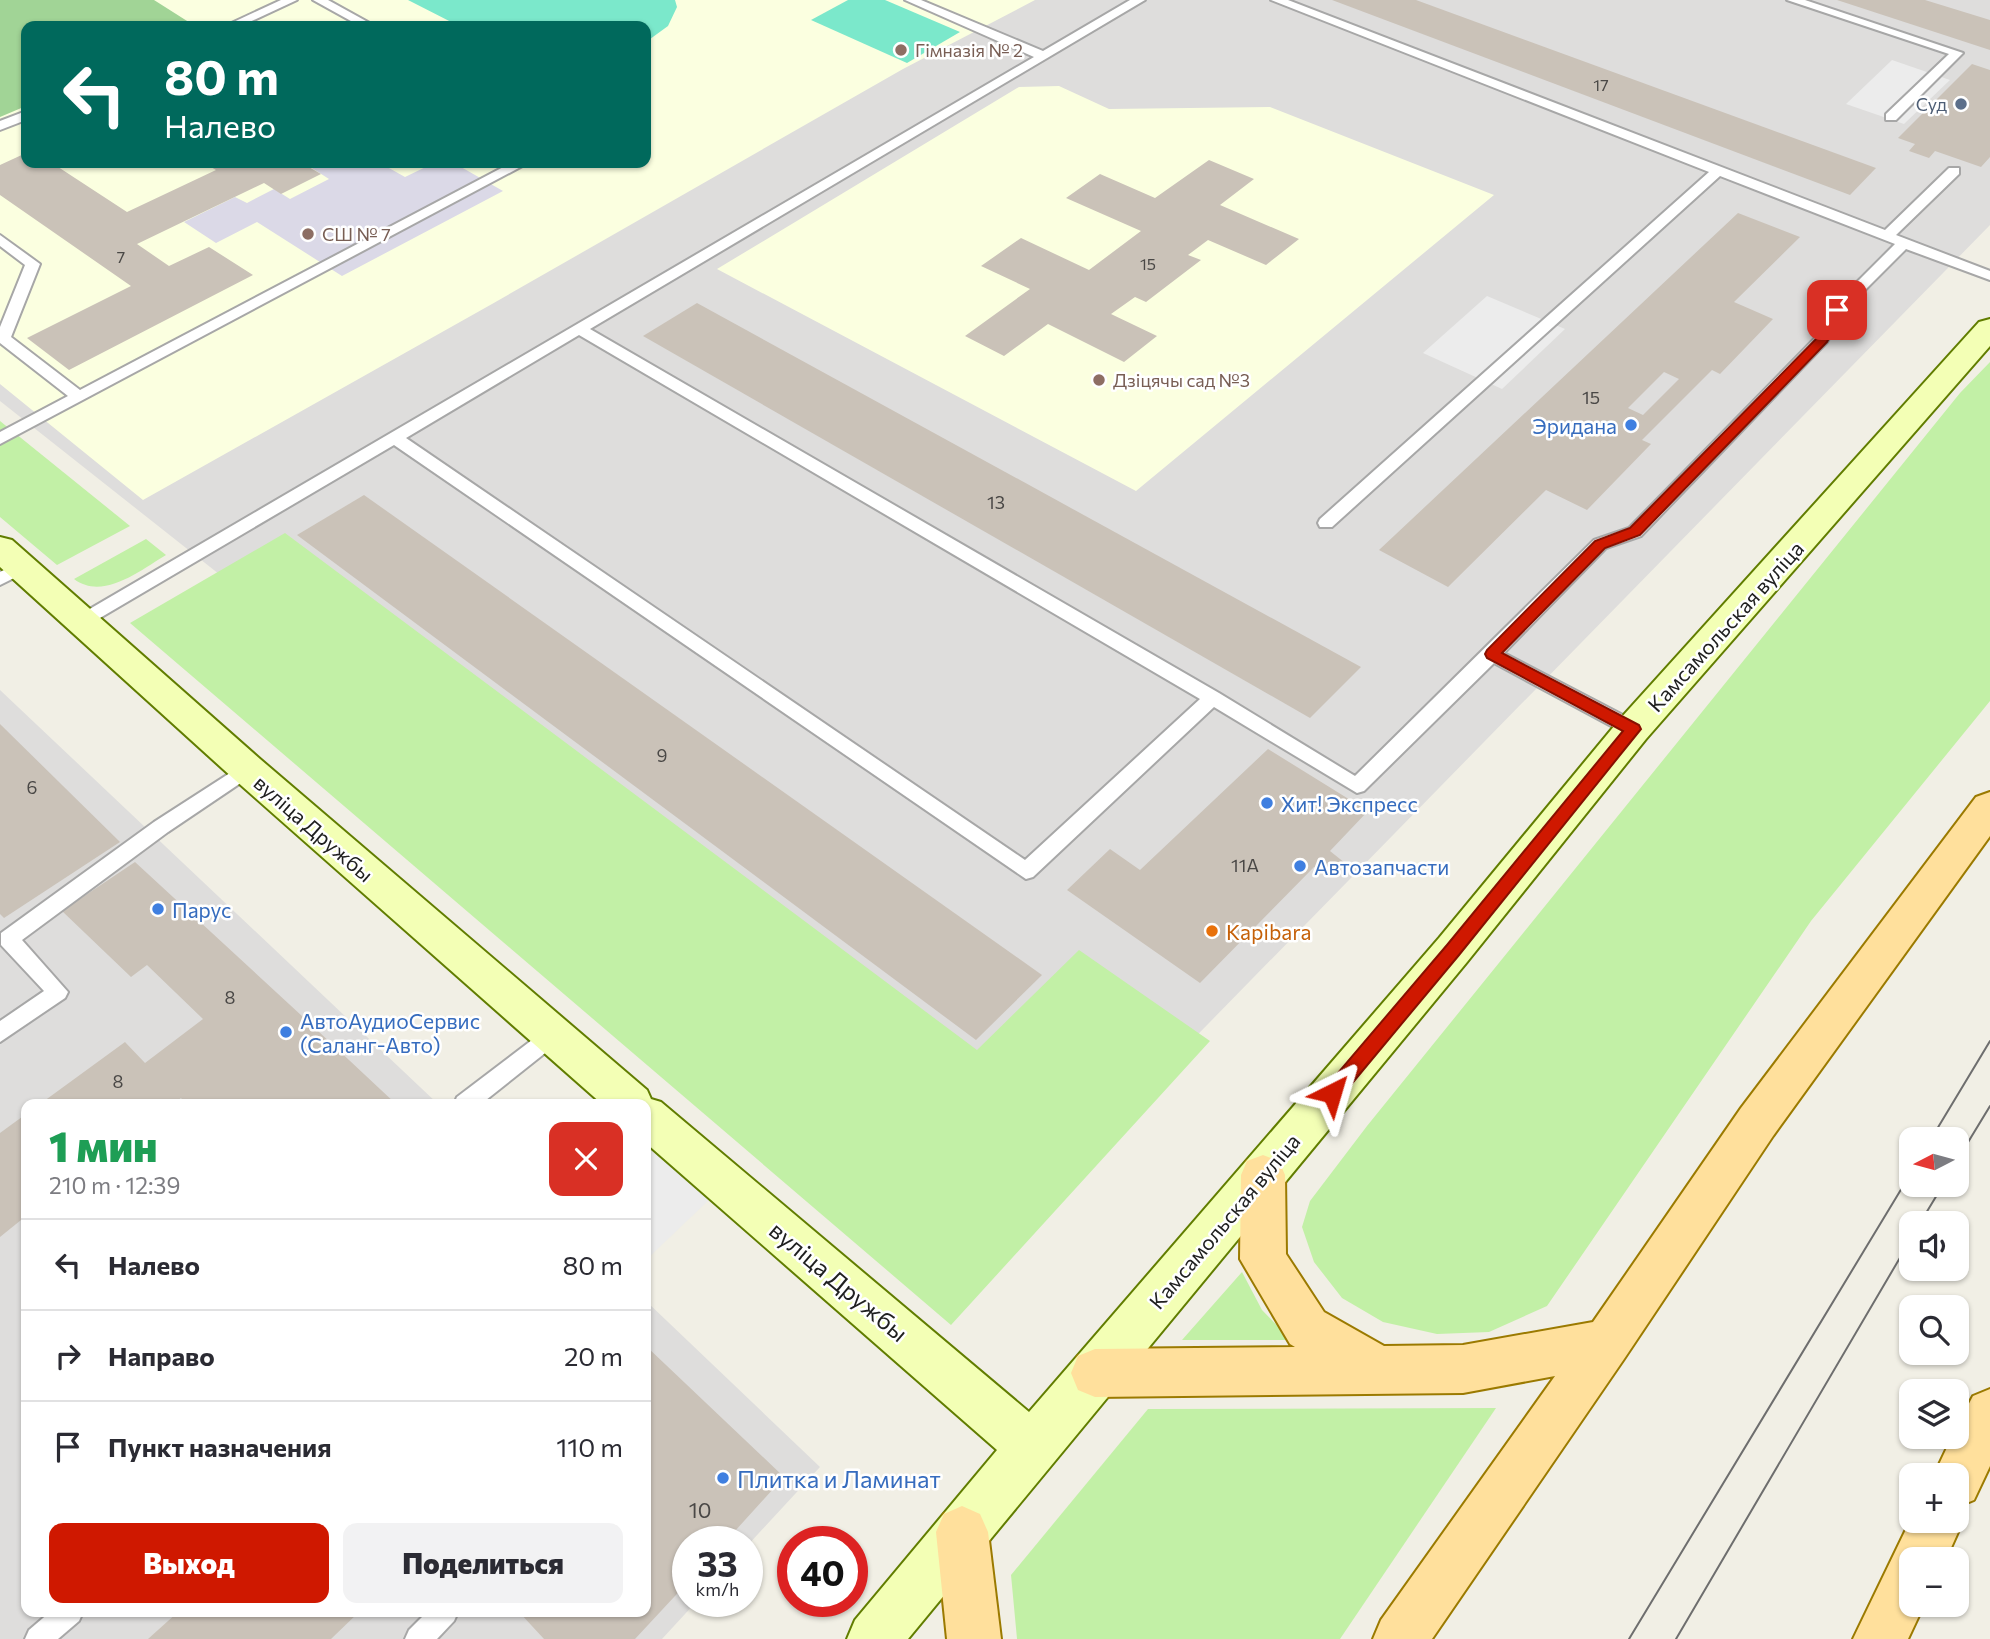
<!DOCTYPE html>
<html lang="ru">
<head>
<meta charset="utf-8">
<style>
	body { margin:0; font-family:Commissioner,sans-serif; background:#f2f2f3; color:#2b2b33; height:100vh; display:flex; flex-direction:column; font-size:26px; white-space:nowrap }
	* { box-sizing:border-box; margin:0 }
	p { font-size:23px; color:#7c7c81 }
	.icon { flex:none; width:38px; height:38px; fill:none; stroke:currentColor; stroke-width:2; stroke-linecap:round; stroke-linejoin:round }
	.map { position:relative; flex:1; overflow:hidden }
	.sheet { position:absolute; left:21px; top:1099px; width:630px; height:518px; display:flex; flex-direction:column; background:#fff; border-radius:14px; box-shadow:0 2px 5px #0004 }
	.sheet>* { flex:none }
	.banner { position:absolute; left:21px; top:21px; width:630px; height:147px; border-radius:14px; box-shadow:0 2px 5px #0004; background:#00695c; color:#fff; overflow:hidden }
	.needle { width:46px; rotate:264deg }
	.tools { position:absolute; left:1899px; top:1127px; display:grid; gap:14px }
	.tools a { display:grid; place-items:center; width:70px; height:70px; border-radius:14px; background:#fff; box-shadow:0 2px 5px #0004; font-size:35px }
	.speed { position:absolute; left:672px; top:1526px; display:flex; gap:14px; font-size:35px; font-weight:700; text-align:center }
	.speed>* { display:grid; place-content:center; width:91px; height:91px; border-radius:50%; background:#fff; box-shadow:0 2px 5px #0004; line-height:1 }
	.speed small { font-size:18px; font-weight:400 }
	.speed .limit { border:10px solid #d22; background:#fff; color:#111 }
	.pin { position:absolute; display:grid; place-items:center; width:60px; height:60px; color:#fff; margin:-30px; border-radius:14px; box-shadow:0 4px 10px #0006 }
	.me { position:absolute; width:77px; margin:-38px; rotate:40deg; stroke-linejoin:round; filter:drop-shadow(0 0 5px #0008) }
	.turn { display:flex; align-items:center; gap:24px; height:147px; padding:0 28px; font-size:32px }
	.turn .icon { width:91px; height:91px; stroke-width:2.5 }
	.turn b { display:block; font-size:49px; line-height:60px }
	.round { display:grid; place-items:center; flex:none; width:74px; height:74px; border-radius:14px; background:#f2f2f3 }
	.headline { display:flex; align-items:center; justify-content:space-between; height:119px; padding:0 28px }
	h1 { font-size:42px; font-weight:800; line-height:52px; color:#1e9e55 }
	.action { display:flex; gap:14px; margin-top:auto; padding:14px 28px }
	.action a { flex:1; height:80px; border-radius:14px; background:#cf1800; color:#fff; font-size:28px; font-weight:800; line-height:80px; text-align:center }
	.action a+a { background:#f2f2f3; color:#2b2b33 }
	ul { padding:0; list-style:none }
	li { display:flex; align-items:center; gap:21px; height:91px; padding:0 28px; border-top:2px solid #e1e1e2 }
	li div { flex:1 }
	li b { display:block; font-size:26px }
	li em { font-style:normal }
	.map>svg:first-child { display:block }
</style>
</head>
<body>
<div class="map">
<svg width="1990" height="1639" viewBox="0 0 1990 1639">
	<rect width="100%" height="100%" fill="#f1efe5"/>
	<!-- residential -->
	<g fill="#dedddc" fill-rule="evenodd">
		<path d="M0,0H1990V225L1025,1211L0,401ZM26,26H646V163H26Z"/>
		<path d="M0,690L438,1104H26V1612H646V1301L820,1467L747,1546V1542H688V1601H697L662,1639H0Z"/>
	</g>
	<!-- education -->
	<g fill="#fbffe0">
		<path d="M105,0H1035L903,69L492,304L143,500L0,384V42L26,31V163H646V26H39Z"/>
		<path d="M1059,86L1109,109L1270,107L1494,195L1136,491L717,269L1019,87Z"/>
	</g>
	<!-- grass -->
	<g fill="#c2f0a6">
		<path d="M1990,362V701L1811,921L1547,1306L1489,1332L1437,1334L1383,1322L1342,1298L1314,1262L1302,1227L1310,1201L1367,1126L1960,393Z"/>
		<path d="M0,421L130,526L57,565L0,517Z"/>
		<path d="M285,533L977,1050L1079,950L1210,1041L951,1325L130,623Z"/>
		<path d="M146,539L166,555C141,570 103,601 74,579Z"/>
		<path d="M1242,1272L1262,1310L1291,1340H1182Z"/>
		<path d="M1496,1408L1340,1639H1017L1011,1575L1148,1409Z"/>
	</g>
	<!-- forest -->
	<path fill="#a1d496" d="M0,0H154L195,26H26V106L0,117Z"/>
	<!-- pitch -->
	<g fill="#7be8cb">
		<path d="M408,0H675L677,7L668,26L646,42V26H459Z"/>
		<path d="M848,0H885L960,32L907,63L811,20Z"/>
	</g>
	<!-- parking -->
	<g fill="#ececec">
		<path d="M1892,60L1950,80L1904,124L1846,104Z"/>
		<path d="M1487,296L1565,329L1502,389L1423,353Z"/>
		<path d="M646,1140L712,1197L646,1260Z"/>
	</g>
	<!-- plaza -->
	<path fill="#dbd9e7" d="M304,163H380L405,177L434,163H454L503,191L342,276L257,222L216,243L184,222L235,197L247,203L274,189L290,199L329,179Z"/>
	<!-- building -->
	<g fill="#cac2b8" fill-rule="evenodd">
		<path d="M1332,0H1416L1876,168L1850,195Z"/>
		<path d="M1837,0H1925L1990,20V50Z"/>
		<path d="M1972,64L1990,70V157L1981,167L1935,151L1929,158L1909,151L1915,144L1898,138Z"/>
		<path d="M26,153V163H52L127,212L216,170L204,163H302L321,174L281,194L264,183L137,244L169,266L209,247L253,275L69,370L27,338L131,286L0,195V165Z"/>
		<path d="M1209,160L1254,179L1220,205L1299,239L1266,265L1208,240L1188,255L1201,260L1146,302L1135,297L1111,314L1157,336L1124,362L1048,324L1004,356L965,336L1030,289L981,266L1021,238L1089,270L1141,231L1066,198L1100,174L1155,198Z"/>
		<path d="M1738,213L1800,237L1734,302L1773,319L1720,374L1712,370L1642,440L1651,444L1587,510L1546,490L1448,587L1379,550ZM1664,372L1679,379L1643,415L1628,408Z"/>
		<path d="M697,303L1361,667L1310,718L643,336Z"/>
		<path d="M364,495L1042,975L976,1040L297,535Z"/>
		<path d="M0,724L120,842L4,918L0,914Z"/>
		<path d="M1268,749L1368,811L1330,851L1345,863V870L1340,875L1332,876L1314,867L1200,983L1067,890L1110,849L1140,870Z"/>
		<path d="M135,862L302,1016L396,1104H186L181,1098L173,1104H40L125,1042L145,1063L203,1019L147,965L131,977L62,911Z"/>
		<path d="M26,1114V1216L0,1237V1133Z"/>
		<path d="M646,1346L784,1477L725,1542H688V1582L635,1639H544L519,1612H646Z"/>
		<path d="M178,1612H359L331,1639H148Z"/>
	</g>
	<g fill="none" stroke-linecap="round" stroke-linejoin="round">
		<defs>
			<g id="lane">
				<path d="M281,0H297L241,26H225Z"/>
				<path d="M313,0H328L375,26H360Z"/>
				<path d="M905,0H921L1043,51L1130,0H1145L590,329L1219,693L1355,776L1594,540L1629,528L1816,337L1832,307L1895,244L1720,176L1332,527H1320L1318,523L1320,519L1709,172L1271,0H1288L1885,230L1949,168H1959V174L1896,235L1990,271V280L1906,249L1843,312L1827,342L1641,536L1606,548L1504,653L1640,724L1642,729L1640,734H1626L1494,663L1364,791L1357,793L1214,707L1033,877L1026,879L394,445L88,625H76L73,621L76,617L1034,57ZM579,335L1200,699L1025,860L406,438Z"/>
				<path d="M1787,0H1805L1963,53L1896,120H1886V114L1949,54Z"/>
				<path d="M26,111V120L0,130V121Z"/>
				<path d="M511,163H528L0,444V432L68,396L0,343V327L25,265L0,246V235L40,264L11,337L80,390Z"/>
				<path d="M22,561L30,567L28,571L0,585V572Z"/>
				<path d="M247,762L254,764L256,769L254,774L168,832L22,940L68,992L65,998L0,1042V1021L44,991L1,945V933L154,822Z"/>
				<path d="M552,1027L559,1030L563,1036L559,1042L481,1104H454L457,1097L545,1030Z"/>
				<path d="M50,1612H83L79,1621L58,1639H25L29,1630Z"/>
				<path d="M427,1612H458L454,1621L437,1639H405L409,1630Z"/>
			</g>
			<path id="secondary" d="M1990,319V346L1646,739L1467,962L908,1639H847L855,1620L997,1450L646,1143V1104H602L234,779L0,567V537L12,540L260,759L647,1090L651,1099L661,1102L1029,1412L1439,938L1620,719L1979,322Z"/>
			<g id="primary">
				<path d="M1990,792V836L1773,1136L1624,1359L1432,1639H1373L1381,1620L1555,1376L1463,1393L1095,1397L1078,1390L1071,1373L1078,1356L1095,1349L1295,1347L1290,1344L1240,1259L1241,1175L1247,1161L1263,1155L1279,1161L1285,1175L1286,1254L1324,1312L1384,1346L1463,1345L1593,1322L1741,1108L1976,797Z"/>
				<path d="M1990,1389V1466L1974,1500L1957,1507L1963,1521L1946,1559H1911V1605H1924L1908,1639H1853L1911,1519L1956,1521V1475H1934L1952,1437H1956V1428L1973,1396Z"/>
				<path d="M962,1506L980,1514L988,1532L1001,1639H947L936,1532L944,1514Z"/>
			</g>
		</defs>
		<!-- lane casing -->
		<use href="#lane" stroke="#a7a7a7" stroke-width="4"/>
		<!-- secondary casing -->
		<use href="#secondary" stroke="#617d00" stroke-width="4"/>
		<!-- primary casing -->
		<use href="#primary" stroke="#9b7a00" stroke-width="4"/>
		<!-- lane -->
		<use href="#lane" fill="#fff" fill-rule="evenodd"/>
		<!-- secondary -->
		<use href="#secondary" fill="#f3ffb5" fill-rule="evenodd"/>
		<!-- primary -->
		<use href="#primary" fill="#ffe09c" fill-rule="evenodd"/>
		<!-- tram -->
		<g stroke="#6e6e6e" stroke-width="2">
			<path d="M1931,1139L1990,1041"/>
			<path d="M1956,1162L1990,1106"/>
			<path d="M1920,1223L1943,1185"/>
			<path d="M1629,1639L1911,1173"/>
			<path d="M1676,1639L1911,1239"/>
		</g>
	</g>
	<!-- route -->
	<path fill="#cf1800" stroke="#871000" stroke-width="2" d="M1837,307L1843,310L1827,342L1640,535L1605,548L1502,653L1639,725L1641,729L1459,955L1339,1099L1332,1101L1326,1099L1323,1093L1326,1087L1447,945L1623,731L1487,658L1485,654L1487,650L1595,541L1630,528L1817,338L1831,310Z"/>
	<!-- markers -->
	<g fill="#8d6e63" stroke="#fff" stroke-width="2.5">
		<circle cx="901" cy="50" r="7"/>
		<circle cx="308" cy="234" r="7"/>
		<circle cx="1099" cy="380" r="7"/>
	</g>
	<circle fill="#5c6f8a" stroke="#fff" stroke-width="2.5" cx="1961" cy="104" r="7"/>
	<g fill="#3f7fe0" stroke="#fff" stroke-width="2.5">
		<circle cx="1631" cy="425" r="7"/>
		<circle cx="1267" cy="803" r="7"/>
		<circle cx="1300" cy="866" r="7"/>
		<circle cx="158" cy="909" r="7"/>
		<circle cx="286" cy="1032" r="7"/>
		<circle cx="723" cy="1478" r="7"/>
	</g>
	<circle fill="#e8710a" stroke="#fff" stroke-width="2.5" cx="1212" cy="931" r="7"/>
	<g text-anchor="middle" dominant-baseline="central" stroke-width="5" stroke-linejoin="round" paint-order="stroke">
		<!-- far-number labels -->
		<g font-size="16" fill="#4a4846">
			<text x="1601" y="84">17</text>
			<text x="121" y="256">7</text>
			<text x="1148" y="263">15</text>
		</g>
		<!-- far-education labels -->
		<g font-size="18" fill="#785e54" stroke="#fff" text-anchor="start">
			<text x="915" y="50">Гімназія № 2</text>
			<text x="322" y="234">СШ № 7</text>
			<text x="1113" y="380">Дзіцячы сад №3</text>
		</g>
		<!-- far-service labels -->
		<g font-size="18" fill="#4e5e75" stroke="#fff" text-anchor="end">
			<text x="1947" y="104">Суд</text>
		</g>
		<!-- number labels -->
		<g font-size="18" fill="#4a4846">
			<text x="1591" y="397">15</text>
			<text x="996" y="502">13</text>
			<text x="662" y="755">9</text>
			<text x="32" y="787">6</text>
			<text x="1245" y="865">11А</text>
			<text x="230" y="997">8</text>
			<text x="118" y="1081">8</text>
		</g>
		<!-- shop labels -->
		<g font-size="21" fill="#366cbe" stroke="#fff" text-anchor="start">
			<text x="1617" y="425" text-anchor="end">Эридана</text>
			<text x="1281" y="803">Хит! Экспресс</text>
			<text x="1314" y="866">Автозапчасти</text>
			<text x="172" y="909">Парус</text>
			<text x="300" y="1020">АвтоАудиоСервис<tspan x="300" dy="24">(Саланг-Авто)</tspan></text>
		</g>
		<!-- street labels -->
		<g font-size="21" fill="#202020" stroke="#fff">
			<text transform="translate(1725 626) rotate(-48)">Камсамольская вуліца</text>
			<text transform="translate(314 828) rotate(41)">вуліца Дружбы</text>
			<text transform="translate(1224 1221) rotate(-50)">Камсамольская вуліца</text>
		</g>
		<!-- food labels -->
		<g font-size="21" fill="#c56008" stroke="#fff" text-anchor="start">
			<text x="1226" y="931">Kapibara</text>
		</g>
		<!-- near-number labels -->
		<g font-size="21" fill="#4a4846">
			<text x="700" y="1509">10</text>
		</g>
		<!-- near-street labels -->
		<g font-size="24" fill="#202020" stroke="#fff">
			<text transform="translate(839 1281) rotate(40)">вуліца Дружбы</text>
		</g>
		<!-- near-shop labels -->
		<g font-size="24" fill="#366cbe" stroke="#fff" text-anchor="start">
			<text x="737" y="1478">Плитка и Ламинат</text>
		</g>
	</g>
</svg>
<div class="tools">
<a><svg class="needle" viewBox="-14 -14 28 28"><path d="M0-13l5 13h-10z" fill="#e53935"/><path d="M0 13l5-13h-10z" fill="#7c7c81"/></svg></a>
<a><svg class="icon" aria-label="sound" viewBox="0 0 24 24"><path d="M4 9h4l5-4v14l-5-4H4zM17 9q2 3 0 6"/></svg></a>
<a><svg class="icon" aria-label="search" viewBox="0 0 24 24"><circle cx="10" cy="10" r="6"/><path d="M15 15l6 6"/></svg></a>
<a><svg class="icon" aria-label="layers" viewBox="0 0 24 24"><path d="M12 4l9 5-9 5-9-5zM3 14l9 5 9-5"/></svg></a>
<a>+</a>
<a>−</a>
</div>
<div class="speed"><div>33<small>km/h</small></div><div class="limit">40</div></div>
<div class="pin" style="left:1837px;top:310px;background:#d93025"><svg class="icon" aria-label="arrive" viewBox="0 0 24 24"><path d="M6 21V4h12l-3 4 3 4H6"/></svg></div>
<svg class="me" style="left:1332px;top:1093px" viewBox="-20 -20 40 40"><path d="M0-17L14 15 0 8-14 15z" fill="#cf1800" stroke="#fff" stroke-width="4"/></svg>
<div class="banner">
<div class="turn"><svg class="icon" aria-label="left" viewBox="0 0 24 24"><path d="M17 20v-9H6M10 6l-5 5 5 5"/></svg><div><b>80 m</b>Налево</div></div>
</div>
<section class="sheet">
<div class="headline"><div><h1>1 мин</h1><p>210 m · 12:39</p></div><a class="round" style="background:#d93025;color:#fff"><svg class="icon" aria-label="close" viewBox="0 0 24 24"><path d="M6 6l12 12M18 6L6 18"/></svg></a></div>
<ul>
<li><svg class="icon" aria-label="left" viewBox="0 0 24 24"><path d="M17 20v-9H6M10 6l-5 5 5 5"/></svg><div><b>Налево</b></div><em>80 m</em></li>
<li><svg class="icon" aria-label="right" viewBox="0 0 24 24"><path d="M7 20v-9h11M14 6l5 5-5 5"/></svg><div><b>Направо</b></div><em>20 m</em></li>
<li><svg class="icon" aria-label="arrive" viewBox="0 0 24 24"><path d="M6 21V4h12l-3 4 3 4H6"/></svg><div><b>Пункт назначения</b></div><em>110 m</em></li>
</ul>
<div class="action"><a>Выход</a><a>Поделиться</a></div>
</section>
</div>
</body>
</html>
